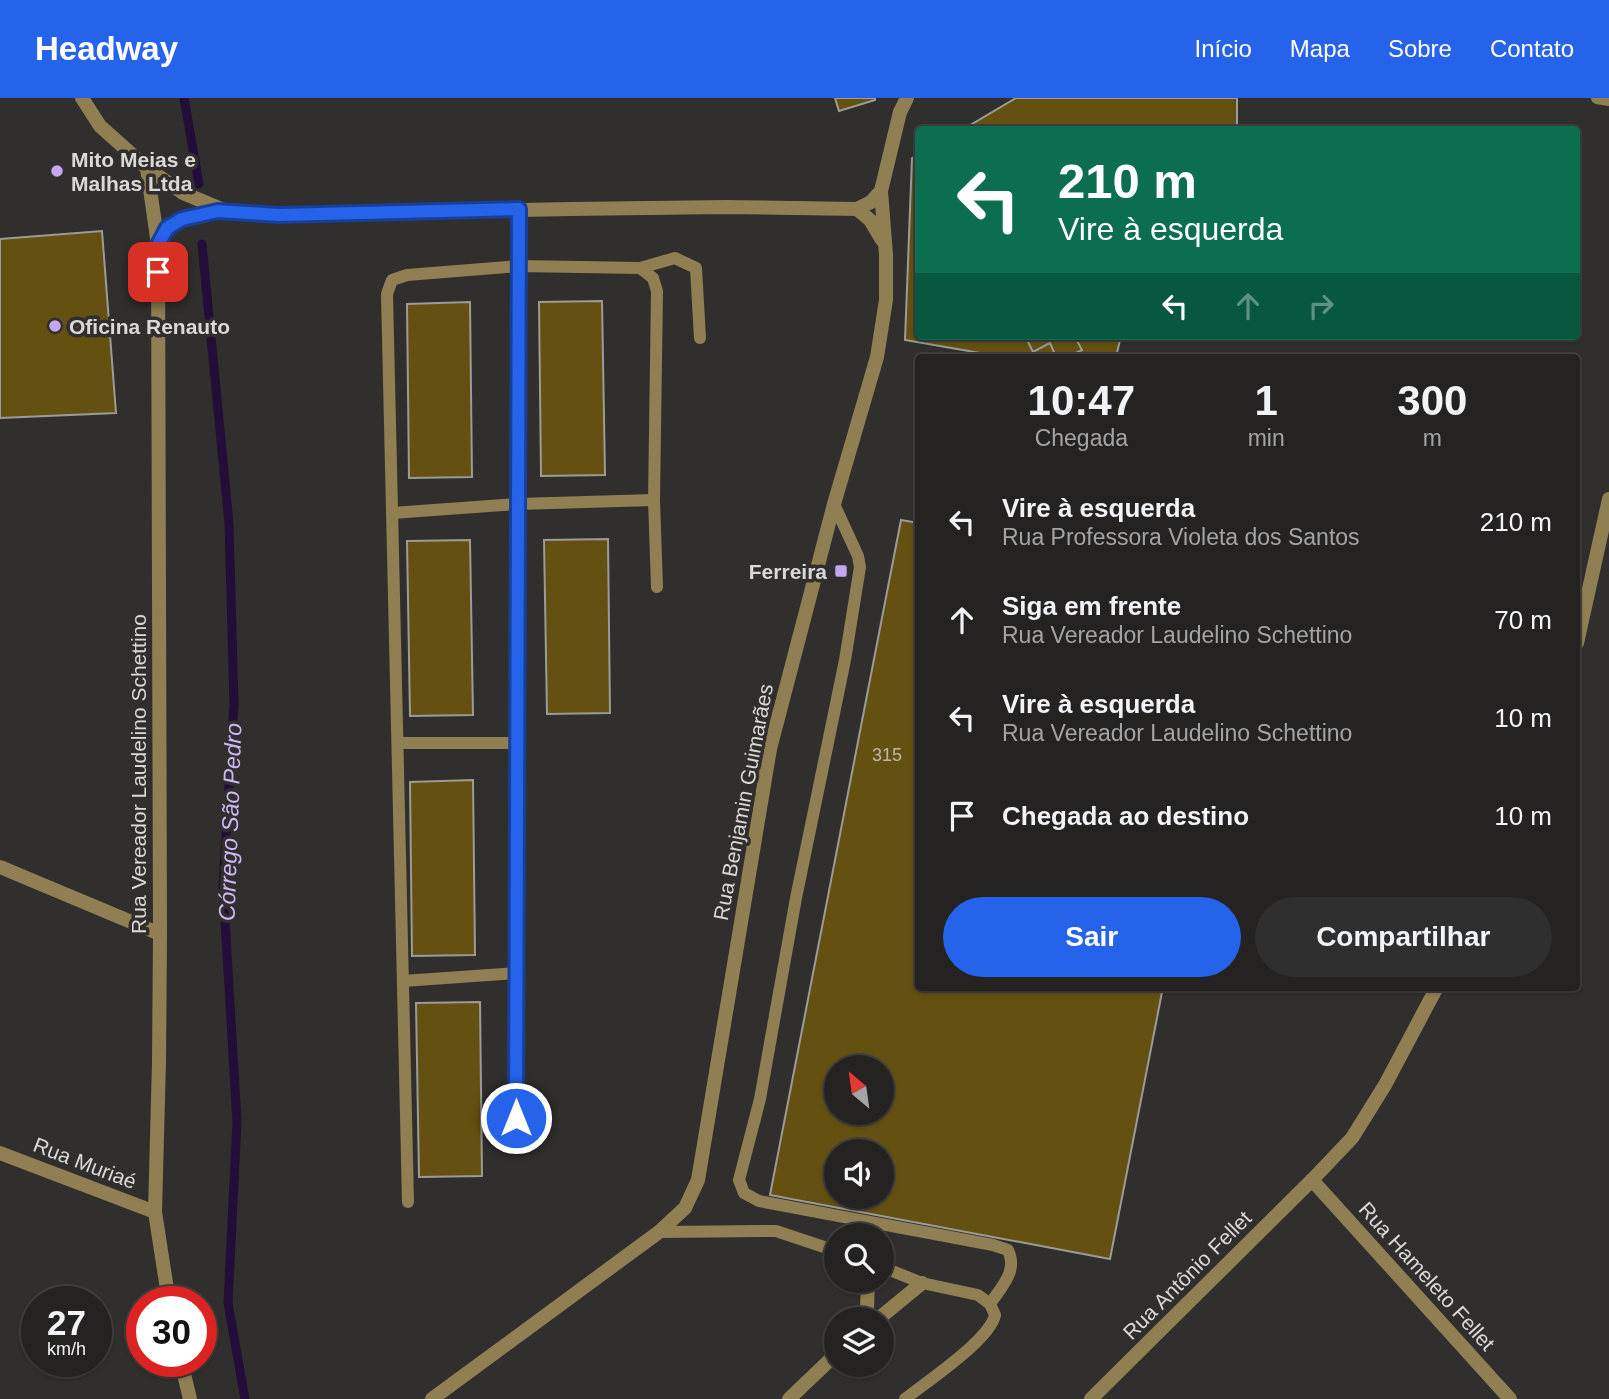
<!DOCTYPE html>
<html lang="pt">
<head>
<meta charset="utf-8">
<style>
	body { margin:0; font-family:Arial,sans-serif; background:#302f2f; color:#f1f3f6; height:100vh; display:flex; flex-direction:column; font-size:26px; white-space:nowrap }
	* { box-sizing:border-box; margin:0 }
	p { font-size:23px; color:#a3a4a5 }
	.icon { flex:none; width:38px; height:38px; fill:none; stroke:currentColor; stroke-width:2; stroke-linecap:round; stroke-linejoin:round }
	.map { position:relative; flex:1; overflow:hidden }
	.side { position:absolute; left:915px; top:256px; width:665px; height:637px; display:flex; flex-direction:column; background:#242322; border-radius:7px; box-shadow:0 2px 5px #0004,0 0 0 2px #414040 }
	.side>* { flex:none }
	.top-card { position:absolute; left:915px; top:28px; width:665px; height:214px; border-radius:7px; box-shadow:0 2px 5px #0004,0 0 0 2px #414040; background:#0b6e4f; color:#fff; overflow:hidden }
	.needle { width:46px; rotate:331deg }
	.tools { position:absolute; left:824px; top:957px; display:grid; gap:14px }
	.tools a { display:grid; place-items:center; width:70px; height:70px; border-radius:50%; background:#242322; box-shadow:0 2px 5px #0004,0 0 0 2px #414040; font-size:35px }
	.speed { position:absolute; left:21px; top:1188px; display:flex; gap:14px; font-size:35px; font-weight:700; text-align:center }
	.speed>* { display:grid; place-content:center; width:91px; height:91px; border-radius:50%; background:#242322; box-shadow:0 2px 5px #0004,0 0 0 2px #414040; line-height:1 }
	.speed small { font-size:18px; font-weight:400 }
	.speed .limit { border:10px solid #d22; background:#fff; color:#111 }
	.pin { position:absolute; display:grid; place-items:center; width:60px; height:60px; color:#fff; margin:-30px; border-radius:14px; box-shadow:0 4px 10px #0006 }
	.me { position:absolute; width:77px; margin:-38px; rotate:0deg; stroke-linejoin:round; filter:drop-shadow(0 0 5px #0008) }
	.turn { display:flex; align-items:center; gap:24px; height:147px; padding:0 28px; font-size:32px }
	.turn .icon { width:91px; height:91px; stroke-width:2.5 }
	.turn b { display:block; font-size:49px; line-height:60px }
	.lanes { display:flex; align-items:center; height:66px; padding:0 28px; background:#0003; justify-content:center; gap:35px; direction:ltr }
	.lanes .off { opacity:.35 }
	.eta { display:flex; justify-content:space-evenly; align-items:center; height:119px; text-align:center }
	.eta b { font-size:42px; font-weight:800; line-height:49px }
	.action { display:flex; gap:14px; margin-top:auto; padding:14px 28px }
	.action a { flex:1; height:80px; border-radius:42px; background:#2563eb; color:#fff; font-size:28px; font-weight:800; line-height:80px; text-align:center }
	.action a+a { background:#302f2f; color:#f1f3f6 }
	ul { padding:0; list-style:none }
	li { display:flex; align-items:center; gap:21px; height:98px; padding:0 28px }
	li div { flex:1 }
	li b { display:block; font-size:26px }
	li em { font-style:normal }
	header { display:flex; align-items:center; gap:42px; box-sizing:border-box; height:98px; padding:0 35px; background:#2563eb; color:#fff }
	header strong { font-size:33px }
	nav { display:flex; gap:38px; margin-inline-start:auto; font-size:24px }
	.map>svg:first-child { display:block }
</style>
</head>
<body>
<header>
<strong>Headway</strong>
<nav><a>Início</a><a>Mapa</a><a>Sobre</a><a>Contato</a></nav>
</header>
<div class="map">
<svg width="1609" height="1301" viewBox="0 0 1609 1301">
	<rect width="100%" height="100%" fill="#302f2d"/>
	<g fill="none" stroke-linecap="round" stroke-linejoin="round">
		<!-- stream -->
		<g stroke="#230d39" stroke-width="9">
			<path d="M184,0L199,86"/>
			<path d="M202,146L229,425L234,606L223,788L237,1024L228,1205L245,1301"/>
		</g>
	</g>
	<!-- building -->
	<g fill="#645011" stroke="#9c9b98" stroke-width="2" fill-rule="evenodd">
		<path d="M835,0H875V2L839,13Z"/>
		<path d="M1016,0H1237V32H962Z"/>
		<path d="M919,56V238H1121L1116,259H1003L905,242L912,60Z"/>
		<path d="M102,133L116,315L0,320V141Z"/>
		<path d="M602,203L605,377L541,378L539,204Z"/>
		<path d="M470,204L472,379L409,380L407,206Z"/>
		<path d="M1025,238H1077L1075,239L1082,252L1068,259H1056L1050,245L1033,254Z"/>
		<path d="M901,422L919,425V889H1163L1110,1161L770,1097ZM836,970H882V1015H836ZM836,1054H882V1099H836Z"/>
		<path d="M608,441L610,615L547,616L544,442Z"/>
		<path d="M470,442L473,617L410,618L407,443Z"/>
		<path d="M473,682L475,857L412,858L410,684Z"/>
		<path d="M480,904L482,1078L419,1079L416,905Z"/>
	</g>
	<g fill="none" stroke-linecap="round" stroke-linejoin="round">
		<!-- service -->
		<g stroke="#8f7f53" stroke-width="12">
			<path d="M1597,0L1609,2"/>
			<path d="M640,170L675,160L696,170L700,240"/>
			<path d="M834,406L858,458L860,469L845,562L796,800L760,1001L739,1082L744,1095L759,1103L993,1147L1008,1152C1018,1173 1002,1188 990,1206"/>
			<path d="M392,415L518,406L654,402"/>
			<path d="M398,645H517"/>
			<path d="M403,883L516,875"/>
			<path d="M408,1104L387,196L392,182L407,177L519,168L640,170L653,180L657,193L654,402L657,489"/>
			<path d="M659,1134L776,1133L836,1153"/>
			<path d="M882,1169L922,1185L978,1197L990,1206L995,1217C990,1242 926,1284 905,1301"/>
		</g>
		<!-- minor -->
		<g stroke="#8f7f53" stroke-width="14">
			<path d="M1577,545L1609,401"/>
			<path d="M0,769L160,836"/>
			<path d="M516,1020L519,111"/>
			<path d="M0,1055L155,1114"/>
			<path d="M1312,1082L1352,1040L1385,987L1437,889"/>
			<path d="M861,1222L867,1211L868,1183"/>
			<path d="M877,1222L922,1185"/>
			<path d="M789,1301L836,1256"/>
		</g>
		<!-- tertiary -->
		<g stroke="#8f7f53" stroke-width="14">
			<path d="M82,0L100,28L147,70L183,95L226,113L280,117L571,111L726,109L857,111L871,104L881,93"/>
			<path d="M147,70L158,147L160,836L159,964L155,1114L169,1204"/>
			<path d="M857,111L870,122L882,142"/>
			<path d="M158,147C174,117 187,120 218,113"/>
			<path d="M181,1264L190,1301"/>
			<path d="M432,1301L659,1134L685,1110L698,1082L770,651L834,406L877,259L886,202V157L881,93L900,14L907,0"/>
			<path d="M1091,1301L1312,1082L1510,1301"/>
		</g>
	</g>
	<g fill="none" stroke-linecap="round" stroke-linejoin="round">
		<defs>
			<path id="route" d="M158,174V147L167,130L182,121L218,113L279,117L519,111L516,1020"/>
		</defs>
		<!-- route casing -->
		<use href="#route" stroke="#184099" stroke-width="18"/>
		<!-- route -->
		<use href="#route" stroke="#2563eb" stroke-width="12"/>
	</g>
	<!-- markers -->
	<g fill="#c5a7f1" stroke="#302f2d" stroke-width="2.5">
		<circle cx="57" cy="73" r="7"/>
		<circle cx="55" cy="228" r="7"/>
		<rect x="834" y="466" width="14" height="14" rx="3.5"/>
	</g>
	<g text-anchor="middle" dominant-baseline="central" stroke-width="7" stroke-linejoin="round" paint-order="stroke">
		<!-- number labels -->
		<g font-size="18" fill="#bcb7a6">
			<text x="887" y="657">315</text>
		</g>
		<!-- poi labels -->
		<g font-size="21" font-weight="bold" fill="#dad9d8" stroke="#302f2d" text-anchor="start">
			<text x="71" y="61">Mito Meias e<tspan x="71" dy="24">Malhas Ltda</tspan></text>
			<text x="69" y="228">Oficina Renauto</text>
			<text x="827" y="473" text-anchor="end">Ferreira</text>
		</g>
		<!-- street labels -->
		<g font-size="21" fill="#dad9d8" stroke="#302f2d">
			<text transform="translate(138 676) rotate(-90)">Rua Vereador Laudelino Schettino</text>
			<text transform="translate(743 704) rotate(-79)">Rua Benjamin Guimarães</text>
			<text transform="translate(85 1065) rotate(21)">Rua Muriaé</text>
			<text transform="translate(1187 1177) rotate(-45)">Rua Antônio Fellet</text>
			<text transform="translate(1427 1178) rotate(48)">Rua Hameleto Fellet</text>
		</g>
		<!-- water labels -->
		<g font-size="23" font-style="italic" fill="#d0b7f6" stroke="#302f2d">
			<text transform="translate(230 724) rotate(-88)">Córrego São Pedro</text>
		</g>
	</g>
</svg>
<div class="tools">
<a><svg class="needle" viewBox="-14 -14 28 28"><path d="M0-13l5 13h-10z" fill="#e53935"/><path d="M0 13l5-13h-10z" fill="#a3a4a5"/></svg></a>
<a><svg class="icon" aria-label="sound" viewBox="0 0 24 24"><path d="M4 9h4l5-4v14l-5-4H4zM17 9q2 3 0 6"/></svg></a>
<a><svg class="icon" aria-label="search" viewBox="0 0 24 24"><circle cx="10" cy="10" r="6"/><path d="M15 15l6 6"/></svg></a>
<a><svg class="icon" aria-label="layers" viewBox="0 0 24 24"><path d="M12 4l9 5-9 5-9-5zM3 14l9 5 9-5"/></svg></a>
</div>
<div class="speed"><div>27<small>km/h</small></div><div class="limit">30</div></div>
<div class="pin" style="left:158px;top:174px;background:#d93025"><svg class="icon" aria-label="arrive" viewBox="0 0 24 24"><path d="M6 21V4h12l-3 4 3 4H6"/></svg></div>
<svg class="me" style="left:516px;top:1020px" viewBox="-20 -20 40 40"><circle r="17" fill="#2563eb" stroke="#fff" stroke-width="3"/><path d="M0-11L8 9 0 5-8 9z" fill="#fff"/></svg>
<div class="top-card">
<div class="turn"><svg class="icon" aria-label="left" viewBox="0 0 24 24"><path d="M17 20v-9H6M10 6l-5 5 5 5"/></svg><div><b>210 m</b>Vire à esquerda</div></div>
<div class="lanes"><svg class="icon" aria-label="left" viewBox="0 0 24 24"><path d="M17 20v-9H6M10 6l-5 5 5 5"/></svg><svg class="icon off" aria-label="ahead" viewBox="0 0 24 24"><path d="M12 20V5M6 11l6-6 6 6"/></svg><svg class="icon off" aria-label="right" viewBox="0 0 24 24"><path d="M7 20v-9h11M14 6l5 5-5 5"/></svg></div>
</div>
<section class="side">
<div class="eta">
<div><b>10:47</b><p>Chegada</p></div>
<div><b>1</b><p>min</p></div>
<div><b>300</b><p>m</p></div>
</div>
<ul>
<li><svg class="icon" aria-label="left" viewBox="0 0 24 24"><path d="M17 20v-9H6M10 6l-5 5 5 5"/></svg><div><b>Vire à esquerda</b><p>Rua Professora Violeta dos Santos</p></div><em>210 m</em></li>
<li><svg class="icon" aria-label="ahead" viewBox="0 0 24 24"><path d="M12 20V5M6 11l6-6 6 6"/></svg><div><b>Siga em frente</b><p>Rua Vereador Laudelino Schettino</p></div><em>70 m</em></li>
<li><svg class="icon" aria-label="left" viewBox="0 0 24 24"><path d="M17 20v-9H6M10 6l-5 5 5 5"/></svg><div><b>Vire à esquerda</b><p>Rua Vereador Laudelino Schettino</p></div><em>10 m</em></li>
<li><svg class="icon" aria-label="arrive" viewBox="0 0 24 24"><path d="M6 21V4h12l-3 4 3 4H6"/></svg><div><b>Chegada ao destino</b></div><em>10 m</em></li>
</ul>
<div class="action"><a>Sair</a><a>Compartilhar</a></div>
</section>
</div>
</body>
</html>
